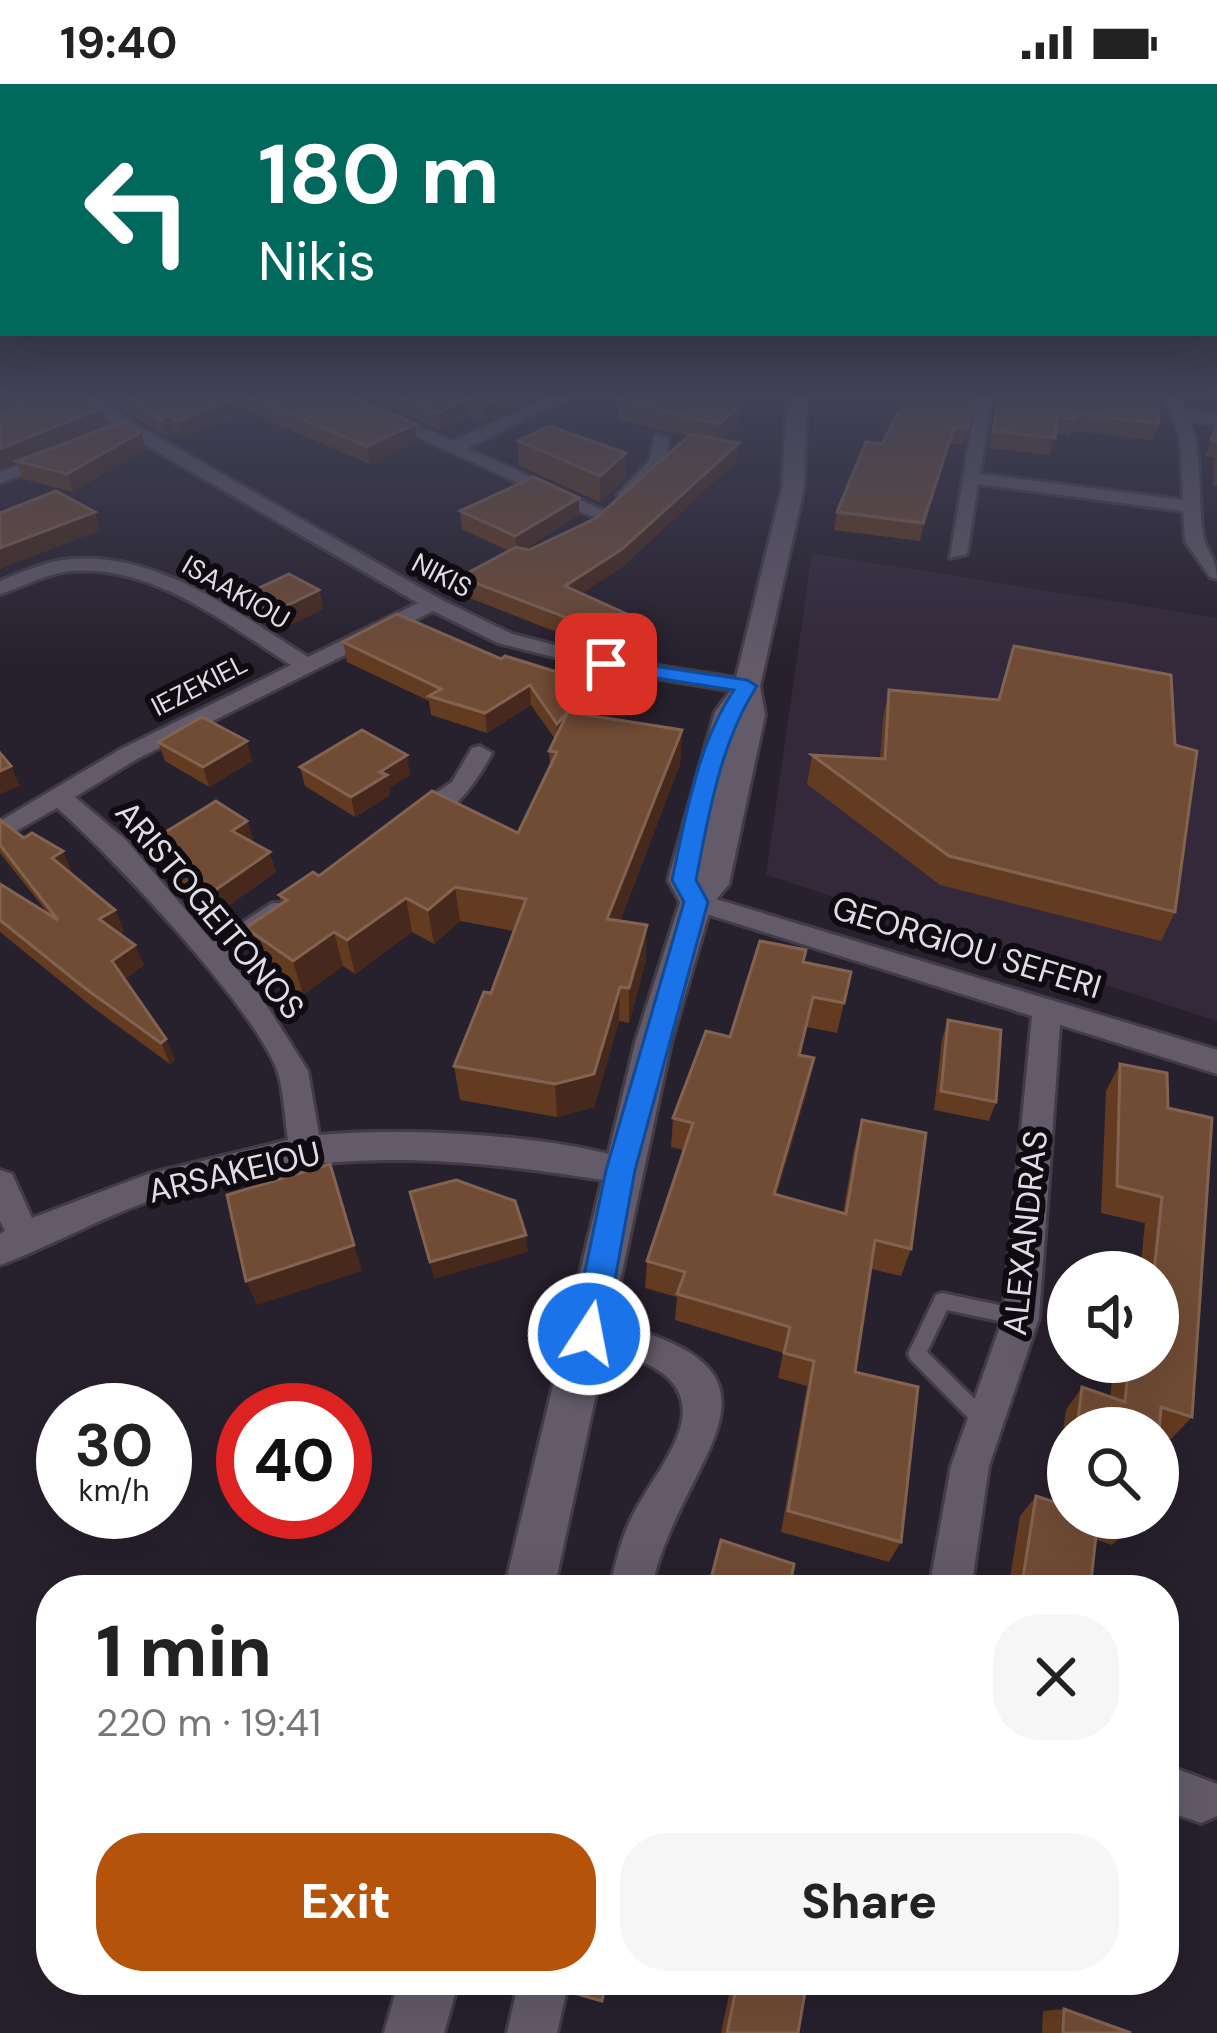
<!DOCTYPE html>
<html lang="en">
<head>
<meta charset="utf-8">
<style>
	body { margin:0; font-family:"DM Sans",sans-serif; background:#f6f6f6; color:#222; height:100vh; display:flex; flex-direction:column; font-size:45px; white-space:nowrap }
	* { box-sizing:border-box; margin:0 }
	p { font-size:39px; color:#767676 }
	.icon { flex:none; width:66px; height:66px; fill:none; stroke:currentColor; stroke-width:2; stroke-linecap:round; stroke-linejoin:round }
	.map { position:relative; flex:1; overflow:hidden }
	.details { position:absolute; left:36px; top:1491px; width:1143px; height:420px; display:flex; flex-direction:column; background:#fff; border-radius:48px; box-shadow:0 12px 48px #0002 }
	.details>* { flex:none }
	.banner { position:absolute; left:0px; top:0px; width:1218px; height:252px; box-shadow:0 12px 48px #0002; background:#00695c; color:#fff; overflow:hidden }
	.controls { position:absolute; left:1047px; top:1167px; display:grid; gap:24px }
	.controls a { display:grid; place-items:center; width:132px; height:132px; border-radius:50%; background:#fff; box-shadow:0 12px 48px #0002; font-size:60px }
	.speed { position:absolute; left:36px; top:1299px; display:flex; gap:24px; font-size:60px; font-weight:700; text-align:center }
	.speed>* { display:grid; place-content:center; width:156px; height:156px; border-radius:50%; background:#fff; box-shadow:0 12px 48px #0002; line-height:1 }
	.speed small { font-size:30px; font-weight:400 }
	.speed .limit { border:18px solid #d22; background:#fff; color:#111 }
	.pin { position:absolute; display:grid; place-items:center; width:102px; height:102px; color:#fff; margin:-51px; border-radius:24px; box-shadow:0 6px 18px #0006 }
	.me { position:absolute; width:132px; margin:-66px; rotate:11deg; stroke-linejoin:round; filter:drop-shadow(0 0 9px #0008) }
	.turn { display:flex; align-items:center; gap:42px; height:252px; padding:0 60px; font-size:54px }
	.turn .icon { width:156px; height:156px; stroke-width:2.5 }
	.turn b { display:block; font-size:84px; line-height:102px }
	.round { display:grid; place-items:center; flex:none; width:126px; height:126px; border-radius:48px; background:#f6f6f6 }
	.headline { display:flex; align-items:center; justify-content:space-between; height:204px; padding:0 60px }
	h1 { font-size:72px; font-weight:800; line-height:90px }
	.cta { display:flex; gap:24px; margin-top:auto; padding:24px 60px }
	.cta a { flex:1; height:138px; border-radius:48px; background:#b45309; color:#fff; font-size:48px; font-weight:800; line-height:138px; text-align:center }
	.cta a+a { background:#f6f6f6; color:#222 }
	.status { display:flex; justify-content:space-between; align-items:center; height:84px; padding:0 60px; background:#fff; direction:ltr }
	.status svg { height:33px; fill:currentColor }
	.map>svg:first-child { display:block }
</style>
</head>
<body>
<div class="status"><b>19:40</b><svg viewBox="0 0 49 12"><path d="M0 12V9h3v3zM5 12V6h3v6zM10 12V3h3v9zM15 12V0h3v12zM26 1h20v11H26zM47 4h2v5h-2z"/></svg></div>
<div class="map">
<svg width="1217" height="1949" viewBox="0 0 1217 1949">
	<rect width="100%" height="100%" fill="#27202d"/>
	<!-- built -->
	<path fill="#33293a" d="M812,469L1217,534V937L766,791Z"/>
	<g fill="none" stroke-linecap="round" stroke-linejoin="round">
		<defs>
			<path id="service" d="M942,1209L1018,1225L1024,1227L1027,1233L1024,1239L1018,1241L947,1226L927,1268L991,1331L993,1337L991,1343L984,1346L977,1343L911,1276L908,1270L936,1211Z"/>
			<g id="minor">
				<path d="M73,310H91L135,340L440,515L512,550L606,574L755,597V607L747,609L606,586L498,559L433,527L137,675L75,713L126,756L213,858L272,819H290L294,826L290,833L228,875L262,914L308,987L319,1051C402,1043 554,1050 632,1077L637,1086L632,1095L621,1099C449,1071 320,1060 152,1116C99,1134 52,1162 0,1181V1150L5,1147L0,1137V1086L12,1090L32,1134L148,1090L288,1056C285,1035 284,1012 279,992C262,931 109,769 57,724L0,756V737L121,665L291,581C226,540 153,480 71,487C46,489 24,503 0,510V497C23,488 46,477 71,475C159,468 237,529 308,573L418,519L123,348Z"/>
				<path d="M324,310H345L453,357L556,310H577L467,364L609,429L593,433Z"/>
				<path d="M977,310H993L980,390L1183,416L1180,353L1162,310H1178L1184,325L1217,331V341L1189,336C1204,372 1197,413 1203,450C1206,469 1217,472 1217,495L1210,493L1185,457L1183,427L978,400L967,470L950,474Z"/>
				<path d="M655,351L669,355L666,378L630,418H618V410L649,377Z"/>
				<path d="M57,367L63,368V376L0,399V388Z"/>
				<path d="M480,662L492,669C478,696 443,749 406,741L403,735L406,729L452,698L472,664Z"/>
				<path d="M696,809L1217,966V990L1060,941L1039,1234L989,1382L971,1506H929L951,1382L1003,1234L1032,932L687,824L683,818L687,812Z"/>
				<path d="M589,1234C825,1284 680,1367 651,1506H609C616,1479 621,1452 635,1427C658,1383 717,1322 656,1285C633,1270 602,1271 576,1262L571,1250L576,1238Z"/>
				<path d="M1164,1680L1217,1700V1732L1201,1739L1164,1726Z"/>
				<path d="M519,1896H569L557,1949H507Z"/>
			</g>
			<g id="tertiary">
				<path d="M787,310H807L804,404L760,602L765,631L729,800L711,822L671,959L554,1506H504L635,959L680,818L668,796L715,628L734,602L782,404Z"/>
				<path d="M399,1896H459L444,1949H384Z"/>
			</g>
		</defs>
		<!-- service casing -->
		<use href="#service" stroke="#423c47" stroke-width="6"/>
		<!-- minor casing -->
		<use href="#minor" stroke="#423c47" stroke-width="6"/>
		<!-- tertiary casing -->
		<use href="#tertiary" stroke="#423c47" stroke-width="6"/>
		<!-- service -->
		<use href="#service" fill="#635b6a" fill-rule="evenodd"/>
		<!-- minor -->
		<use href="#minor" fill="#635b6a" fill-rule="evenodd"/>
		<!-- tertiary -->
		<use href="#tertiary" fill="#635b6a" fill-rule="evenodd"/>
	</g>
	<!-- wall -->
	<g fill="#633b20">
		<path d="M0,310L102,324L108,342L65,359L141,348L146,365L73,408L23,395L17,379L0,386V331L3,330L0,328Z"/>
		<path d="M99,310H348L417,357L370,380L248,328L183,354L173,349L167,353Z"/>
		<path d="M356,310H550L483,338L469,332L440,346Z"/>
		<path d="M908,310L968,344L964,361L950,359L920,457L834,446L837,428L882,360Z"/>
		<path d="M999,310L1159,339L1153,356L1071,347L1070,352L1055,350L1050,371L989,364Z"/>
		<path d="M618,316L745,319L737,343L722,356L737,376L622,483L582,509L638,535V553L615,571L462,511L460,493L509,467L462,445L460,427L579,414V431L525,465L529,466L596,434L688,352L618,336Z"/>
		<path d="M1217,341V402H1213L1214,374L1205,372Z"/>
		<path d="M518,357L626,369V395L600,418L519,382Z"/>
		<path d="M319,506L323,525L278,547L249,530L244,511Z"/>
		<path d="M343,558L501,575L593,599L594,618L582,631L682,646L680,680L620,837L646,876L629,939L619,937L594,1023L557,1033L460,1016L454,982L491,909L514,847L460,837L434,860L412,848L355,890L343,882L303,911L257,878L246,844L281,820L279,811L319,792L518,749L550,682L549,667L555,655L531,621L487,649L431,631L429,617L347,578Z"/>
		<path d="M889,606L999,616L1175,828L1161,857L940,801L807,700L812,671L880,675L883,634Z"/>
		<path d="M158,658L252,677L209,703L165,677Z"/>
		<path d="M300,683L410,691L389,704L390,711L355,733L305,702Z"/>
		<path d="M0,736L72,788L70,790L115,826L124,847L120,849L144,881L125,895L175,975L170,980L96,926L0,848V800L47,828L0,769Z"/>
		<path d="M247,737L253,756L251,758L276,788L221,827L154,779L146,760Z"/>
		<path d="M804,878L851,888L837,949L807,943L800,971L808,1004L777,1110L843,1129L854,1065L862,1036L911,1165L901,1192L871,1185L855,1288L901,1458L889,1478L781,1448L807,1302L778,1294L783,1269L675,1236L677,1213L645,1204L647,1177L683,1066L671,1063L673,1034L730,953Z"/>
		<path d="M948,936L996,1018L989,1037L934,1026L942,955Z"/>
		<path d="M1120,980L1168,1024L1192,1333L1171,1355L1158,1350V1344H1068V1434H1132L1131,1442L1112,1461L1095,1455L1090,1506H1008L1020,1432L1036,1412L1053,1418L1066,1326L1082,1303L1110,1313L1114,1278H1158V1188H1140L1145,1139L1101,1129L1106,1007Z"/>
		<path d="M732,1896H807L798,1949H721Z"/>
		<path d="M840,1896H869L868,1899L855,1902Z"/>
		<path d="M1064,1925L1131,1949H1042L1043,1927Z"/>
	</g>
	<!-- shaded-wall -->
	<g fill="#46291c">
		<path d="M509,310H550L483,338L482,321Z"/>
		<path d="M743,310H746L745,319L737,343L717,359L719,340Z"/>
		<path d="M244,311L248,328L183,354L178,337Z"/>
		<path d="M468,315L469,332L440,346L438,329Z"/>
		<path d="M102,324L108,342L0,386V365Z"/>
		<path d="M168,332L173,349L167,353L162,336Z"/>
		<path d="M415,340L417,357L370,380L367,362Z"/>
		<path d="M954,343L950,359L920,457L923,439Z"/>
		<path d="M141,348L146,365L73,408L67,390Z"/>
		<path d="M739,359L737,376L622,483L566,520L565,502Z"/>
		<path d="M626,369V395L600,418V392Z"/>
		<path d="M579,414V431L517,470L515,452Z"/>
		<path d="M95,428L101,446L0,485V464Z"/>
		<path d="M319,506L323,525L278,547L273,528Z"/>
		<path d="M638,535V553L615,571V552Z"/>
		<path d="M593,599L594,618L557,659V640Z"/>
		<path d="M530,601L531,621L487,649L485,629Z"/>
		<path d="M682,646L680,680L607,870V835Z"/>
		<path d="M247,657L252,677L209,703L203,683Z"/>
		<path d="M407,671L410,691L389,704L390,711L355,733L351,713L380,688Z"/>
		<path d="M11,682L20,702L0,710V687Z"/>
		<path d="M247,737L253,756L238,766L232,747Z"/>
		<path d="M63,767L72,788L61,796L52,774Z"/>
		<path d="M270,768L276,788L221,827L214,807Z"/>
		<path d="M455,803L460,837L434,860L428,826Z"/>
		<path d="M406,814L412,848L355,890L347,856Z"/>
		<path d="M115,826L124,847L109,856L99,835Z"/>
		<path d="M647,841L646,876L629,939V904Z"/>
		<path d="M334,848L343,882L303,911L293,877Z"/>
		<path d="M135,861L144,881L121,898L112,877Z"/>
		<path d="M620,903L619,937L594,1023L557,1033L555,1000Z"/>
		<path d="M166,955L175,975L170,980L161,959Z"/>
		<path d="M814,974L808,1004L769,1138L774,1110Z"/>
		<path d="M330,1080L362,1187L257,1221L246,1197Z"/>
		<path d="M526,1151L528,1168L434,1195L430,1178Z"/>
	</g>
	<!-- building -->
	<g fill="#714c35" stroke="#826351" stroke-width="3">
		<path d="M0,310H83L102,324L0,365V331L21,324L0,314Z"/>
		<path d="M121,310H348L415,340L367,362L244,311L178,337L168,332L162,336Z"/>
		<path d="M393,310H509L482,321L468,315L438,329Z"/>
		<path d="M631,310H743L739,323L719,340L618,316Z"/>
		<path d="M908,310H973L968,344L954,343L923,439L837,428L866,358L882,360Z"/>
		<path d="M1000,310H1157L1159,339L1075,330V335L1057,333L1055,354L993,347Z"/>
		<path d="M122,338L141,348L67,390L17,377Z"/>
		<path d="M1217,341V357L1211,356Z"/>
		<path d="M549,342L626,369L600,392L518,357Z"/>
		<path d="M691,350L739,359L622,465L565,502L638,535L615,552L460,493L516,463L529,466L596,434Z"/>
		<path d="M534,393L579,414L515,452L460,427Z"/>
		<path d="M56,407L95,428L0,464V429Z"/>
		<path d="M289,490L319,506L273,528L244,511Z"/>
		<path d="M397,530L501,575L505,572L593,599L557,640L530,601L485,629L429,612L441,605L343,558Z"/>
		<path d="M1014,562L1171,591L1175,661L1197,667L1175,828L949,772L812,671L885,675L889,606L999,616Z"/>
		<path d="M568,628L682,646L607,835L647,841L629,904L620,903L594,990L555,1000L454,982L484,908L491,909L526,815L455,803L428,826L406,814L347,856L334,848L293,877L246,844L287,816L279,811L313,788L319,792L432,707L518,749L557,668L549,667Z"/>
		<path d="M202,633L247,657L203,683L158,658Z"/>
		<path d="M362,646L407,671L380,688L387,691L351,713L300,683Z"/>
		<path d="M0,669L11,682L0,687Z"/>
		<path d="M216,717L247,737L232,747L270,768L214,807L146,760Z"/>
		<path d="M0,736L24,754L32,749L63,767L52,774L115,826L99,835L135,861L112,877L166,955L161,959L86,905L0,836V800L58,836L0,761Z"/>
		<path d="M760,857L806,866L803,878L851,888L844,919L813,913L799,971L814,974L774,1110L846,1130L862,1036L926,1049L911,1165L875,1156L855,1288L918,1303L901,1458L788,1427L814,1277L784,1269L790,1243L677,1210L685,1188L647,1177L693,1039L673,1034L706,947L730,953Z"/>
		<path d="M948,936L1001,946L996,1018L941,1007Z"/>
		<path d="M1120,980L1167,989L1168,1024L1212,1034L1192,1333L1161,1323L1159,1349L1158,1344L1141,1343L1077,1344L1082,1303L1125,1318L1129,1278H1158V1188H1154L1162,1113L1117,1102Z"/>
		<path d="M330,1080L354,1161L246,1197L227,1111Z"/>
		<path d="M456,1096L515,1117L526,1151L430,1178L410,1108Z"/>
		<path d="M1068,1408V1434H1098L1090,1506H1021L1036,1412L1066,1422Z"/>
		<path d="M1109,1434H1132L1131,1442Z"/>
		<path d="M721,1456L794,1480L789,1506H708Z"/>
		<path d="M572,1896H606L602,1917L570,1908Z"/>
		<path d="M738,1896H807L798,1949H727Z"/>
		<path d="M1064,1925L1131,1949H1063Z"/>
	</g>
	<!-- sky -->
	<linearGradient id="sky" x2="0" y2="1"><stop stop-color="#151219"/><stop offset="0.53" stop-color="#414257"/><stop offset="1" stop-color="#414257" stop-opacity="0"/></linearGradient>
	<rect width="1217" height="583" fill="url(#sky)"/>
	<!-- route -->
	<path fill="#1a73e8" stroke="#114b97" stroke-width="3" d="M606,575L747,596L757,602C721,657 708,732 696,796L708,818L635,1086L605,1250L600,1260L589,1265L577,1260L572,1250L606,1086L684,818L672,796C685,735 698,659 734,606L599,585L596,580Z"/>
	<g text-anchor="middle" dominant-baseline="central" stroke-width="12" stroke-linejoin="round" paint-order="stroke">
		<!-- far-street labels -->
		<g font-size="27" fill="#e1dce5" stroke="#0e0b11">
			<text transform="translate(442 491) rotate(28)">NIKIS</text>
			<text transform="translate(236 508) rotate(30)">ISAAKIOU</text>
			<text transform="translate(199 601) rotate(-27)">IEZEKIEL</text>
		</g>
		<!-- street labels -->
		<g font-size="33" fill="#e1dce5" stroke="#0e0b11">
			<text transform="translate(210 826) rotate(50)">ARISTOGEITONOS</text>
			<text transform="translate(967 863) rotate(17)">GEORGIOU SEFERI</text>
			<text transform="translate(234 1088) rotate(-13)">ARSAKEIOU</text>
			<text transform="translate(1025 1149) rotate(-84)">ALEXANDRAS</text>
		</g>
	</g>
</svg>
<div class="controls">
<a><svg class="icon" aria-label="sound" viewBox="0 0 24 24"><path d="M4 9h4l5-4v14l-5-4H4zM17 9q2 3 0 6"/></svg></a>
<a><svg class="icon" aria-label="search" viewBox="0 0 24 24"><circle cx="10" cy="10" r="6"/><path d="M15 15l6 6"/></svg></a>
</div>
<div class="speed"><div>30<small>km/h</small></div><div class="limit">40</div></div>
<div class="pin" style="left:606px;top:580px;background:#d93025"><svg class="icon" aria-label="arrive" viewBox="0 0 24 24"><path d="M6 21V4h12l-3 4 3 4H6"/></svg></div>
<svg class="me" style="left:589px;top:1250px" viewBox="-20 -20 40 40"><circle r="17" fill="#1a73e8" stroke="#fff" stroke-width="3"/><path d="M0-11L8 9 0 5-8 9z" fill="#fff"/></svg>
<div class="banner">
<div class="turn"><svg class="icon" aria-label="left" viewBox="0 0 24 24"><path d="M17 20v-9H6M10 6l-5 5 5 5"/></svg><div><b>180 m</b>Nikis</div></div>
</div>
<section class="details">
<div class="headline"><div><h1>1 min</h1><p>220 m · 19:41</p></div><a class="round"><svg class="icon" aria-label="close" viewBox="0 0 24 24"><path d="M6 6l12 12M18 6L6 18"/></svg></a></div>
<div class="cta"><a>Exit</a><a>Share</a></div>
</section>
</div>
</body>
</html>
